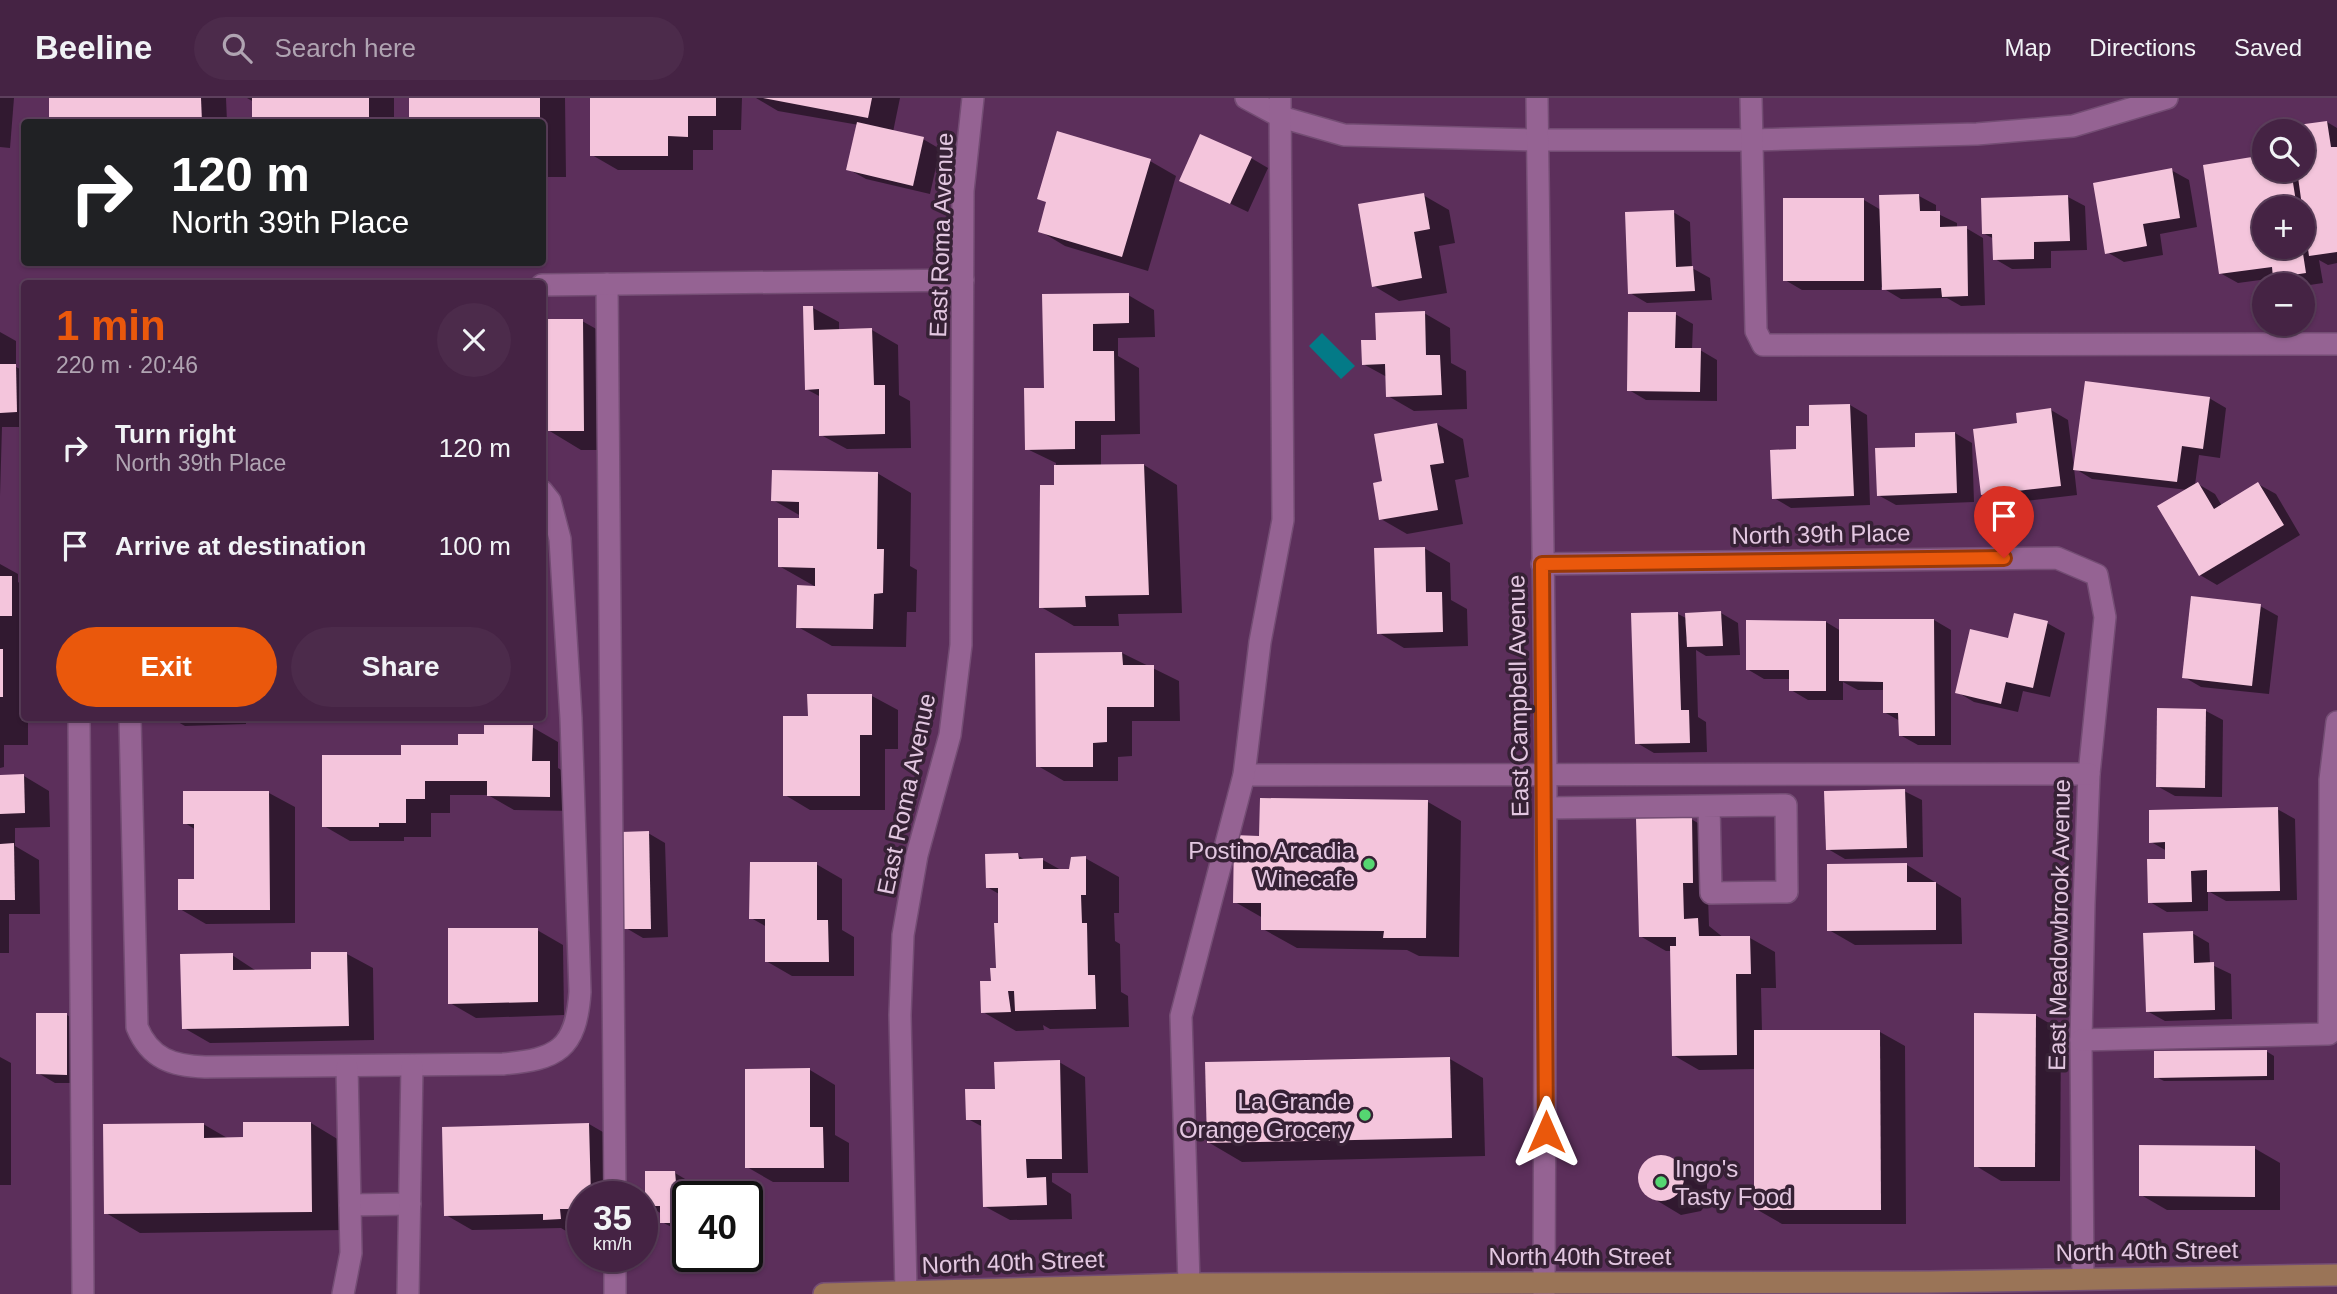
<!DOCTYPE html>
<html lang="en">
<head>
<meta charset="utf-8">
<style>
	body { margin:0; font-family:Helvetica,sans-serif; background:#4c2b4b; color:#f1f3f6; height:100vh; display:flex; flex-direction:column; font-size:26px; white-space:nowrap }
	* { box-sizing:border-box; margin:0 }
	p { font-size:23px; color:#b0a4b2 }
	.icon { flex:none; width:38px; height:38px; fill:none; stroke:currentColor; stroke-width:2; stroke-linecap:round; stroke-linejoin:round }
	.map { position:relative; flex:1; overflow:hidden }
	.sheet { position:absolute; left:21px; top:182px; width:525px; height:441px; display:flex; flex-direction:column; background:#452344; border-radius:7px; box-shadow:0 2px 5px #0004,0 0 0 2px #5d405d }
	.sheet>* { flex:none }
	.guide { position:absolute; left:21px; top:21px; width:525px; height:147px; border-radius:7px; box-shadow:0 2px 5px #0004,0 0 0 2px #5d405d; background:#202124; color:#fff; overflow:hidden }
	.fabs { position:absolute; left:2252px; top:21px; display:grid; gap:14px }
	.fabs a { display:grid; place-items:center; width:63px; height:63px; border-radius:50%; background:#452344; box-shadow:0 2px 5px #0004,0 0 0 2px #5d405d; font-size:35px }
	.speed { position:absolute; left:567px; top:1083px; display:flex; gap:14px; font-size:35px; font-weight:700; text-align:center }
	.speed>* { display:grid; place-content:center; width:91px; height:91px; border-radius:50%; background:#452344; box-shadow:0 2px 5px #0004,0 0 0 2px #5d405d; line-height:1 }
	.speed small { font-size:18px; font-weight:400 }
	.speed .limit { border:4px solid #111; border-radius:10px; background:#fff; color:#111 }
	.pin { position:absolute; display:grid; place-items:center; width:60px; height:60px; color:#fff; margin:-72px -30px; border-radius:50% 50% 50% 0; rotate:-45deg; box-shadow:0 0 7px #0007 }
	.pin .icon { rotate:45deg }
	.me { position:absolute; width:77px; margin:-38px; rotate:0deg; stroke-linejoin:round; filter:drop-shadow(0 0 5px #0008) }
	.turn { display:flex; align-items:center; gap:24px; height:147px; padding:0 35px; font-size:32px }
	.turn .icon { width:91px; height:91px; stroke-width:2.5 }
	.turn b { display:block; font-size:49px; line-height:60px }
	.round { display:grid; place-items:center; flex:none; width:74px; height:74px; border-radius:37px; background:#4c2b4b }
	.summary { display:flex; align-items:center; justify-content:space-between; height:119px; padding:0 35px }
	h1 { font-size:42px; font-weight:600; line-height:52px; color:#ea580c }
	.cta { display:flex; gap:14px; margin-top:auto; padding:14px 35px }
	.cta a { flex:1; height:80px; border-radius:42px; background:#ea580c; color:#fff; font-size:28px; font-weight:600; line-height:80px; text-align:center }
	.cta a+a { background:#4c2b4b; color:#f1f3f6 }
	ul { padding:0; list-style:none }
	li { display:flex; align-items:center; gap:21px; height:98px; padding:0 35px }
	li div { flex:1 }
	li b { display:block; font-size:26px }
	li em { font-style:normal }
	header { display:flex; align-items:center; gap:42px; box-sizing:border-box; height:98px; padding:0 35px; background:#452344; border-bottom:2px solid #5d405d }
	header strong { font-size:33px }
	nav { display:flex; gap:38px; margin-inline-start:auto; font-size:24px }
	.search { width:490px; height:63px; background:#4c2b4b; display:flex; align-items:center; gap:18px; box-sizing:border-box; padding:0 24px; border-radius:38px; color:#b0a4b2; font-size:26px }
	.map>svg:first-child { display:block }
</style>
</head>
<body>
<header>
<strong>Beeline</strong>
<div class="search"><svg class="icon" aria-label="search" viewBox="0 0 24 24"><circle cx="10" cy="10" r="6"/><path d="M15 15l6 6"/></svg>Search here</div>
<nav><a>Map</a><a>Directions</a><a>Saved</a></nav>
</header>
<div class="map">
<svg width="2337" height="1196" viewBox="0 0 2337 1196">
	<rect width="100%" height="100%" fill="#5c2f5b"/>
	<!-- water -->
	<path fill="#037a87" d="M1322,235L1355,268L1341,281L1309,248Z"/>
	<!-- shadow -->
	<g fill="#0007" fill-rule="evenodd">
		<path d="M0,0H14L10,50L0,49Z"/>
		<path d="M51,0H226L227,24H51Z"/>
		<path d="M247,0H394V24H254V4Z"/>
		<path d="M411,0H565L566,79H542V24H411Z"/>
		<path d="M592,0H742L741,32H713V52H693V72H618L592,57Z"/>
		<path d="M756,0H900L893,34L923,41L940,51L930,96L866,81L848,71L859,27L778,13Z"/>
		<path d="M2327,24L2337,30V165L2328,167L2319,162L2323,185L2303,188L2288,187L2275,180L2238,185L2220,175L2205,69L2264,59V72H2303V33H2293L2292,30ZM2264,110H2303V149H2264Z"/>
		<path d="M1251,60L1268,70L1248,114L1181,82Z"/>
		<path d="M1150,63L1176,78L1148,173L1065,148L1040,133Z"/>
		<path d="M2171,72L2189,82L2197,129L2160,136L2163,157L2124,164L2107,154Z"/>
		<path d="M1423,97L1449,112L1455,145L1439,148L1447,195L1399,203L1374,188Z"/>
		<path d="M1919,98L1936,107V115L1957,125V130H1966L1983,140L1985,207L1961,208L1947,200L1901,201L1881,189V192H1802L1785,182L1864,102L1881,112Z"/>
		<path d="M2068,99L2085,108L2087,152L2051,153V170L2012,171L1995,161L1994,141L1983,135Z"/>
		<path d="M1673,114L1690,124L1692,170L1710,180L1712,202L1647,205L1630,195Z"/>
		<path d="M1128,197L1154,212L1155,239L1118,240V258L1139,270L1140,336L1101,337V368L1144,367L1177,387L1182,515L1118,516L1119,528H1074L1041,509L1056,389V365L1027,351L1045,292L1044,198Z"/>
		<path d="M813,210L839,224V233L872,232L898,247L899,297L910,303L911,350L847,351L821,337V299L806,291Z"/>
		<path d="M1424,215L1450,230L1451,265L1466,273L1467,311L1414,313L1388,298L1387,279L1363,266L1378,243Z"/>
		<path d="M1675,216L1693,226L1692,252H1700L1717,262V303L1646,302L1629,292Z"/>
		<path d="M542,223H582L616,242L617,352H581L548,332V326H542Z"/>
		<path d="M0,234L16,243V269L24,273V329H2L0,398Z"/>
		<path d="M2209,300L2226,310L2220,360L2199,357L2195,387L2198,386L2215,396L2222,408L2258,386L2276,396L2300,437L2217,487L2200,477L2188,392L2092,381L2074,370L2077,397L2000,406L1983,396L2019,327L2051,312L2068,322L2074,370Z"/>
		<path d="M1850,307L1867,317L1870,407L1791,410L1774,400L1811,329Z"/>
		<path d="M1437,326L1463,341L1469,379L1455,382L1463,426L1407,436L1381,421L1384,385Z"/>
		<path d="M1955,335L1972,345L1974,404L1896,407L1878,397L1917,350Z"/>
		<path d="M877,375L911,395L910,468L917,472L916,514H907L906,549L832,548L798,529L816,489L779,468L801,418L773,402Z"/>
		<path d="M1424,450L1450,465L1451,502L1467,511L1468,548L1404,550L1379,535Z"/>
		<path d="M0,466L18,476V484L24,488L21,564L24,566V620H28V647H4V669L0,670Z"/>
		<path d="M2260,508L2278,518L2269,596L2201,589L2184,579Z"/>
		<path d="M1721,515L1738,525L1740,557L1706,558L1696,552L1698,619L1706,624L1707,654L1654,655L1637,645L1678,516L1688,521Z"/>
		<path d="M1934,522L1951,532V647H1918L1900,637V623L1884,614V592H1858L1843,584V602H1808L1791,592V581H1764L1747,571L1826,524L1841,533Z"/>
		<path d="M2047,525L2065,535L2050,599L2023,593L2018,614L1974,604L1957,594L2009,542Z"/>
		<path d="M1122,555L1179,583L1180,623H1132V658L1118,659V683H1064L1038,668Z"/>
		<path d="M872,598L898,612V651H885V712H810L785,697L809,620Z"/>
		<path d="M2206,613L2223,622L2222,699L2175,698L2157,688Z"/>
		<path d="M171,620H246V626L185,628Z"/>
		<path d="M532,629L558,644V670L575,680V713L514,712L488,697H450V715H431V739H404V743H350L324,728L403,658L460,649L485,638Z"/>
		<path d="M24,678L49,693L50,729L15,730V748L39,762L40,816H9V855H0V679Z"/>
		<path d="M1904,693L1922,702L1923,759L1845,761L1828,751Z"/>
		<path d="M269,695L295,709V825L206,826L180,811L196,783V732L185,725Z"/>
		<path d="M1428,704L1461,723L1459,859L1419,858L1407,852L1297,850L1263,831V820L1235,804L1261,739Z"/>
		<path d="M2277,711L2295,721L2297,802L2226,803L2208,793V813L2167,814L2150,804L2167,763V753L2151,744Z"/>
		<path d="M1691,721L1717,736L1708,799L1709,828L1724,840H1750L1775,854L1776,890H1761L1762,934H1880L1905,948L1906,1126H1782L1756,1111V971L1699,972L1673,957L1672,853H1666L1640,838Z"/>
		<path d="M648,735L665,745L668,839L643,840L626,830Z"/>
		<path d="M1017,757L1027,763L1043,762L1061,772H1070L1085,760L1119,779V815H1114L1115,843L1120,846L1121,894L1128,898L1129,929L1050,931L1043,927L1044,932L1016,933L983,914L998,872L1000,827L999,796L987,789Z"/>
		<path d="M816,766L842,781V832L854,839V878H792L766,863L767,829L751,820Z"/>
		<path d="M1907,767L1961,800L1962,846L1855,847L1829,832Z"/>
		<path d="M537,832L563,847L564,917L476,920L450,905Z"/>
		<path d="M2192,835L2209,845L2210,866L2231,876L2232,921L2165,923L2147,913Z"/>
		<path d="M347,856L373,870L374,942L210,945L184,930L232,857L258,874L313,872Z"/>
		<path d="M67,917L84,927V985H55L38,975Z"/>
		<path d="M2035,917L2061,932L2060,1083H2001L1976,1068Z"/>
		<path d="M2266,953L2274,958V982L2164,983L2156,979Z"/>
		<path d="M0,959L11,965V1087H0Z"/>
		<path d="M1450,961L1483,980L1485,1058L1242,1064L1208,1044Z"/>
		<path d="M1059,964L1085,979L1088,1075H1052V1084L1071,1096L1072,1121L1010,1122L984,1108L983,1029L968,1021L996,992Z"/>
		<path d="M810,972L835,987V1037L849,1045V1084H773L747,1069Z"/>
		<path d="M311,1025L344,1045L345,1132L140,1135L106,1115L203,1026L229,1041H245Z"/>
		<path d="M589,1026L615,1041L616,1099H583V1135L571,1136L561,1130L472,1132L446,1117Z"/>
		<path d="M2254,1050L2280,1065V1112H2167L2141,1097Z"/>
		<path d="M1666,1059L1707,1086V1105L1701,1113L1681,1117L1646,1096L1640,1079L1648,1063Z"/>
		<path d="M675,1075L712,1097L688,1099V1134L679,1133L662,1124V1116L647,1107Z"/>
	</g>
	<!-- building -->
	<g fill="#f4c5dc">
		<path d="M49,0H201L202,24H49Z"/>
		<rect x="252" y="0" width="117" height="24"/>
		<rect x="409" y="0" width="131" height="24"/>
		<path d="M590,0H716V18H688V39L668,38V58H590Z"/>
		<path d="M763,0H872L868,20Z"/>
		<path d="M2327,23L2331,49H2337V154L2309,158L2297,72H2303V33H2291L2290,28Z"/>
		<path d="M857,24L924,39L913,88L846,72Z"/>
		<path d="M1057,33L1151,61L1122,159L1038,134L1046,104L1037,101Z"/>
		<path d="M1200,36L1252,59L1230,106L1179,83Z"/>
		<path d="M2264,57V72H2291L2297,110H2264V149H2302L2306,175L2273,180L2272,169L2219,176L2203,67Z"/>
		<path d="M2172,70L2180,120L2143,126L2147,148L2105,156L2093,85Z"/>
		<path d="M1424,95L1430,131L1414,134L1422,180L1372,189L1358,106Z"/>
		<path d="M1919,96L1920,113H1940V129L1967,128L1968,198L1942,199L1941,190L1882,192L1879,97Z"/>
		<path d="M2068,97L2070,143L2034,144V161L1993,162L1992,136H1982L1981,100Z"/>
		<rect x="1783" y="100" width="81" height="83"/>
		<path d="M1674,112L1676,169L1693,168L1695,193L1628,196L1625,114Z"/>
		<path d="M1129,195V225L1093,226V253H1114L1115,323H1075V351L1025,352L1024,290H1044L1042,196Z"/>
		<path d="M803,208H813L814,232L872,230L874,287H885V336L819,338V291L805,292Z"/>
		<path d="M1425,213L1426,257H1440L1442,297L1386,299L1385,266L1362,267L1361,242H1376L1375,215Z"/>
		<path d="M1628,214H1676L1675,250H1701L1700,294L1627,293Z"/>
		<path d="M542,221H583L584,333H546V308H542Z"/>
		<path d="M0,266H16L17,314L0,315Z"/>
		<path d="M2085,283L2210,299L2203,351L2182,348L2177,384L2073,372Z"/>
		<path d="M1850,306L1854,398L1772,401L1770,352L1796,351V328H1809V307Z"/>
		<path d="M2051,310L2061,388L1981,397L1973,331L2017,325L2016,315Z"/>
		<path d="M1437,325L1444,365L1430,367L1438,412L1379,422L1373,385L1382,383L1374,336Z"/>
		<path d="M1955,334L1957,395L1877,398L1875,350L1915,349V335Z"/>
		<path d="M1144,366L1149,497L1085,498L1086,509L1039,510L1040,387H1054V367Z"/>
		<path d="M772,372L878,374L877,451H884L883,495L874,496L873,531L796,530L797,487L815,488V470L778,469V420H799V404L771,403Z"/>
		<path d="M2198,384L2214,411L2258,384L2284,427L2199,478L2157,408Z"/>
		<path d="M1425,449L1426,494H1442L1443,534L1377,536L1374,450Z"/>
		<rect x="0" y="478" width="12" height="40"/>
		<path d="M2191,498L2261,506L2252,588L2182,580Z"/>
		<path d="M1721,513L1723,548L1687,549L1685,515Z"/>
		<path d="M1678,514L1681,612H1689L1690,645L1635,646L1631,515Z"/>
		<path d="M2014,515L2048,523L2033,590L2006,584L2001,606L1955,595L1970,531L2008,540Z"/>
		<path d="M1839,521H1934L1935,638H1899L1898,615H1883V584L1839,583Z"/>
		<path d="M1746,522L1826,523V593H1789V572H1746Z"/>
		<rect x="0" y="551" width="3" height="48"/>
		<path d="M1122,554L1123,567H1154V609H1107V644L1093,645V669H1036L1035,555Z"/>
		<path d="M807,596H872V637H860V698H783V618H808Z"/>
		<path d="M2157,610L2206,611L2205,690L2156,689Z"/>
		<path d="M484,627H533L532,663H550V699L487,698V683H425V701H406V725H379V729H322V657H401V647H458V636H484Z"/>
		<path d="M24,676L25,715L0,716V677Z"/>
		<path d="M1905,691L1907,750L1826,752L1824,693Z"/>
		<path d="M183,693H269L270,812H178V781H194V726H183Z"/>
		<path d="M1260,700L1428,702L1426,840H1383L1384,833L1261,832V805H1233L1234,737L1259,738Z"/>
		<path d="M2278,709L2280,793L2207,794V772L2191,773L2192,804L2148,805L2147,761H2165V744L2149,745V712Z"/>
		<path d="M1692,719L1693,785H1683L1684,821L1698,820L1699,838H1750L1751,876H1736L1737,957L1672,958L1670,848H1676V839H1639L1636,720Z"/>
		<path d="M649,733L651,831H624L621,734Z"/>
		<path d="M14,745L15,802H0V746Z"/>
		<path d="M1018,755L1019,761L1043,760V771H1069L1071,759L1086,758V797H1081L1082,825H1087L1088,877H1095L1096,911L1015,913L1014,893H1008L1011,914L981,915L980,883H991L990,870H996L994,825H998V790H986L985,756Z"/>
		<path d="M750,764H817V822H828L829,864H765V821H749Z"/>
		<path d="M1907,765V784H1936V832L1827,833V766Z"/>
		<path d="M448,830H538V904L448,906Z"/>
		<path d="M2193,833L2194,865L2214,864L2215,912L2146,914L2143,835Z"/>
		<path d="M311,854H347L349,928L182,931L180,856L233,855V872L311,871Z"/>
		<path d="M36,915H67V977L36,976Z"/>
		<path d="M1974,915L2036,916L2035,1069H1974Z"/>
		<path d="M1754,932H1880L1881,1112H1754Z"/>
		<path d="M2267,952V978L2154,980V953Z"/>
		<path d="M1450,959L1452,1040L1207,1045L1205,964Z"/>
		<path d="M1060,962L1062,1061H1026L1027,1080L1046,1079L1047,1107L983,1109L981,1022H966L965,991H995L994,964Z"/>
		<path d="M810,970V1029H823L824,1070H745V971Z"/>
		<path d="M243,1024H311L312,1114L104,1116L103,1026L204,1025V1040L243,1039Z"/>
		<path d="M589,1025L591,1099H583V1111H560L561,1121L543,1122V1116L444,1118L442,1029Z"/>
		<path d="M2139,1047L2255,1048V1099L2139,1098Z"/>
		<circle cx="1661" cy="1080" r="23"/>
		<path d="M645,1073H675L676,1085H695V1099L678,1103V1125H660V1108H645Z"/>
	</g>
	<g fill="none" stroke-linecap="round" stroke-linejoin="round">
		<defs>
			<g id="minor">
				<path d="M1246,0L1281,19L1344,37L1538,42H1754L1977,36L2073,28L2167,0"/>
				<path d="M1537,0L1546,678L1544,1196"/>
				<path d="M1751,0L1756,233L1763,247L2337,246"/>
				<path d="M607,186L615,1099"/>
				<path d="M542,187L963,182"/>
				<path d="M1542,466L2057,460L2097,477L2105,519L2089,676L2084,805L2081,942L2083,1180"/>
				<path d="M79,620L83,1196"/>
				<path d="M130,620L137,929C150,961 173,968 205,969L503,966C557,961 576,952 580,894L571,620L560,441L550,403L542,393"/>
				<path d="M1244,677L2089,676"/>
				<path d="M1546,710L1786,707L1787,794L1711,795L1709,708"/>
				<path d="M2081,942L2329,936L2330,682L2337,624"/>
				<path d="M350,1107L410,1106"/>
				<path d="M615,1158V1196"/>
				<path d="M1189,1186L1181,918L1244,677L1260,544L1283,422L1280,0"/>
				<path d="M906,1194L900,917L903,837L917,757L950,637L961,547L963,93L973,0"/>
				<path d="M343,1196L351,1155L347,969"/>
				<path d="M408,1196L412,968"/>
			</g>
			<path id="major" d="M824,1196L1189,1186L1928,1184L2337,1177"/>
		</defs>
		<!-- minor casing -->
		<use href="#minor" stroke="#744d74" stroke-width="24"/>
		<!-- major casing -->
		<use href="#major" stroke="#744d74" stroke-width="24"/>
		<!-- minor -->
		<use href="#minor" stroke="#956393" stroke-width="21"/>
		<!-- major -->
		<use href="#major" stroke="#9a7457" stroke-width="21"/>
	</g>
	<g fill="none" stroke-linecap="round" stroke-linejoin="round">
		<defs>
			<path id="route" d="M1546,1034L1542,466L2004,460"/>
		</defs>
		<!-- route casing -->
		<use href="#route" stroke="#983908" stroke-width="18"/>
		<!-- route -->
		<use href="#route" stroke="#ea580c" stroke-width="12"/>
	</g>
	<!-- markers -->
	<g fill="#55d671" stroke="#362135" stroke-width="2.5">
		<circle cx="1369" cy="766" r="7"/>
		<circle cx="1365" cy="1017" r="7"/>
		<circle cx="1661" cy="1084" r="7"/>
	</g>
	<g text-anchor="middle" dominant-baseline="central" stroke-width="7" stroke-linejoin="round" paint-order="stroke">
		<!-- street labels -->
		<g font-size="24" fill="#e3c7e1" stroke="#362135">
			<text transform="translate(941 137) rotate(-88)">East Roma Avenue</text>
			<text transform="translate(1821 436) rotate(-1)">North 39th Place</text>
			<text transform="translate(1518 598) rotate(-91)">East Campbell Avenue</text>
			<text transform="translate(906 696) rotate(-78)">East Roma Avenue</text>
			<text transform="translate(2059 827) rotate(-89)">East Meadowbrook Avenue</text>
			<text transform="translate(2147 1153) rotate(-1)">North 40th Street</text>
			<text x="1580" y="1158">North 40th Street</text>
			<text transform="translate(1013 1164) rotate(-2)">North 40th Street</text>
		</g>
		<!-- poi labels -->
		<g font-size="24" fill="#e3c7e1" stroke="#362135" text-anchor="end">
			<text x="1355" y="752">Postino Arcadia<tspan x="1355" dy="28">Winecafe</tspan></text>
			<text x="1351" y="1003">La Grande<tspan x="1351" dy="28">Orange Grocery</tspan></text>
			<text x="1675" y="1070" text-anchor="start">Ingo's<tspan x="1675" dy="28">Tasty Food</tspan></text>
		</g>
	</g>
</svg>
<div class="fabs">
<a><svg class="icon" aria-label="search" viewBox="0 0 24 24"><circle cx="10" cy="10" r="6"/><path d="M15 15l6 6"/></svg></a>
<a>+</a>
<a>−</a>
</div>
<div class="speed"><div>35<small>km/h</small></div><div class="limit">40</div></div>
<div class="pin" style="left:2004px;top:460px;background:#d93025"><svg class="icon" aria-label="arrive" viewBox="0 0 24 24"><path d="M6 21V4h12l-3 4 3 4H6"/></svg></div>
<svg class="me" style="left:1546px;top:1034px" viewBox="-20 -20 40 40"><path d="M0-17L14 15 0 8-14 15z" fill="#ea580c" stroke="#fff" stroke-width="4"/></svg>
<div class="guide">
<div class="turn"><svg class="icon" aria-label="right" viewBox="0 0 24 24"><path d="M7 20v-9h11M14 6l5 5-5 5"/></svg><div><b>120 m</b>North 39th Place</div></div>
</div>
<section class="sheet">
<div class="summary"><div><h1>1 min</h1><p>220 m · 20:46</p></div><a class="round"><svg class="icon" aria-label="close" viewBox="0 0 24 24"><path d="M6 6l12 12M18 6L6 18"/></svg></a></div>
<ul>
<li><svg class="icon" aria-label="right" viewBox="0 0 24 24"><path d="M7 20v-9h11M14 6l5 5-5 5"/></svg><div><b>Turn right</b><p>North 39th Place</p></div><em>120 m</em></li>
<li><svg class="icon" aria-label="arrive" viewBox="0 0 24 24"><path d="M6 21V4h12l-3 4 3 4H6"/></svg><div><b>Arrive at destination</b></div><em>100 m</em></li>
</ul>
<div class="cta"><a>Exit</a><a>Share</a></div>
</section>
</div>
</body>
</html>
